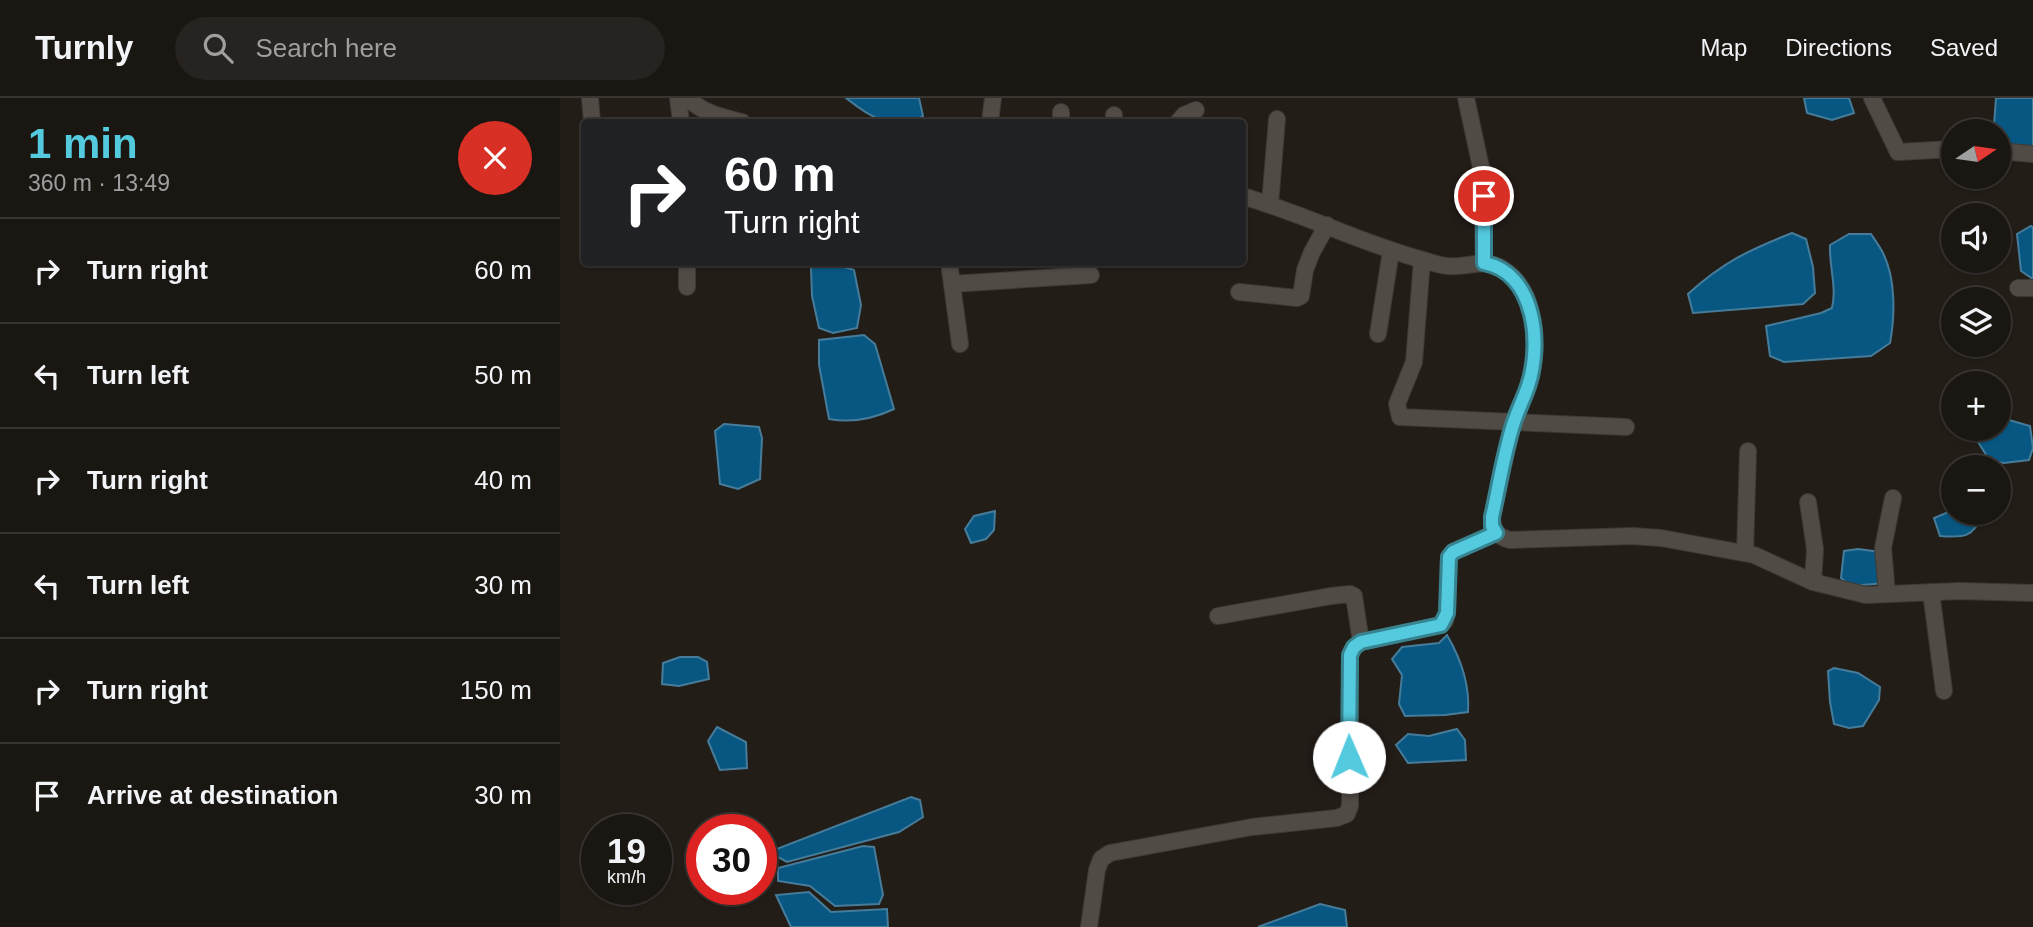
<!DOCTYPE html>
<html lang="en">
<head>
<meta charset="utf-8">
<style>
	body { margin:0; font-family:Helvetica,sans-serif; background:#272320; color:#f1f3f6; height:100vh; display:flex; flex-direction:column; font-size:26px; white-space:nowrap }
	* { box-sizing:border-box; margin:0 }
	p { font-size:23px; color:#9f9f9f }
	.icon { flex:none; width:38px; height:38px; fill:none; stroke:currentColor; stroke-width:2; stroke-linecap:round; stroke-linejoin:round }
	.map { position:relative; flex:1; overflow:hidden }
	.drawer { display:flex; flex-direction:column; background:#1a1612; width:560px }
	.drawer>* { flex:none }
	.banner { position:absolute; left:21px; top:21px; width:665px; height:147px; border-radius:7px; box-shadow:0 2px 5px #0004,0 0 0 2px #383532; background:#202124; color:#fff; overflow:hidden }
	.needle { width:46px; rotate:77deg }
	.controls { position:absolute; left:1381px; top:21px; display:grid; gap:14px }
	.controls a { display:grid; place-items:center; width:70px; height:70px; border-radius:50%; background:#1a1612; box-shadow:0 2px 5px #0004,0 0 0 2px #383532; font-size:35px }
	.speed { position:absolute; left:21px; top:716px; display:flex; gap:14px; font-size:35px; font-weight:700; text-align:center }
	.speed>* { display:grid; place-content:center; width:91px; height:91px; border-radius:50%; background:#1a1612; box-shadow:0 2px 5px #0004,0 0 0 2px #383532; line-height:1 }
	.speed small { font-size:18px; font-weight:400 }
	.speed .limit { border:10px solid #d22; background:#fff; color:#111 }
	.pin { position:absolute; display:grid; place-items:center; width:60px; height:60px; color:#fff; margin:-30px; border:4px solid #fff; border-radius:50%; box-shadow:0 2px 7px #0007 }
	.me { position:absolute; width:77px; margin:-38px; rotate:359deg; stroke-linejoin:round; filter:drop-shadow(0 0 5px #0008) }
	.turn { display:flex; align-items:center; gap:24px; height:147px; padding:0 28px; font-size:32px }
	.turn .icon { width:91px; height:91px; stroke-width:2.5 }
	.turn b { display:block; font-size:49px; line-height:60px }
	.round { display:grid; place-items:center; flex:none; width:74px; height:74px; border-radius:37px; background:#272320 }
	.head { display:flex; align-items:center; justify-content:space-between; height:119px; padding:0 28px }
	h1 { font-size:42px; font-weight:700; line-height:52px; color:#54cade }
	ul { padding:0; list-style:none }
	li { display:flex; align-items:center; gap:21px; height:105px; padding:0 28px; border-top:2px solid #383532 }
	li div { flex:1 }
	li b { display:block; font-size:26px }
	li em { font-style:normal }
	header { display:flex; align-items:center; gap:42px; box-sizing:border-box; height:98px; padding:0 35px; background:#1a1612; border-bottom:2px solid #383532 }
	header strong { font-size:33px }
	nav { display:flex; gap:38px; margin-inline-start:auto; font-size:24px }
	.search { width:490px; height:63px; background:#272320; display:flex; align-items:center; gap:18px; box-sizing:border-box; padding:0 24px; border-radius:38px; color:#9f9f9f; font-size:26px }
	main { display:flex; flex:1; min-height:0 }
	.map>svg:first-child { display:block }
</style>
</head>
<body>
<header>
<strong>Turnly</strong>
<div class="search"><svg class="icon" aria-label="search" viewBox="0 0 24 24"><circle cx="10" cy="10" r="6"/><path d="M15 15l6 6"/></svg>Search here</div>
<nav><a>Map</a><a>Directions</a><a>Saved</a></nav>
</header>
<main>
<section class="drawer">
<div class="head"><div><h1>1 min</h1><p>360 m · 13:49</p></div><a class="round" style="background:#d93025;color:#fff"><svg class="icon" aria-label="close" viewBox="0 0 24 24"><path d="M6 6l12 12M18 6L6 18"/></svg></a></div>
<ul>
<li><svg class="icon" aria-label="right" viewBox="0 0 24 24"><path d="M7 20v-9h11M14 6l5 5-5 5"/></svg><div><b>Turn right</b></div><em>60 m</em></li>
<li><svg class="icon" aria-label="left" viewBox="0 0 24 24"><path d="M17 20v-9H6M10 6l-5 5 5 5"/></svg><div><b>Turn left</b></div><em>50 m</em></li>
<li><svg class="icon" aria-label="right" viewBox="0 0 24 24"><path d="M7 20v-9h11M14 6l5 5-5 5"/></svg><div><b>Turn right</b></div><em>40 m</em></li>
<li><svg class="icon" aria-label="left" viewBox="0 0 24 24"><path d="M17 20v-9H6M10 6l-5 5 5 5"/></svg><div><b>Turn left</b></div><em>30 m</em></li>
<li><svg class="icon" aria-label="right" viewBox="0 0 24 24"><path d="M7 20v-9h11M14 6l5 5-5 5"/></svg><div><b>Turn right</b></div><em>150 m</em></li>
<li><svg class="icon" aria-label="arrive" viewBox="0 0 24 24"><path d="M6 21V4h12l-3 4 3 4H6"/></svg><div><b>Arrive at destination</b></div><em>30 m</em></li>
</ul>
</section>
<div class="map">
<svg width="1473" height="829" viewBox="0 0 1473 829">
	<rect width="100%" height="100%" fill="#231d18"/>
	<!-- water -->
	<g fill="#085782" stroke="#467c99" stroke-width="2">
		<path d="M286,0H359L363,18C336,37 307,17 286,0Z"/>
		<path d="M1244,0H1289L1294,15L1272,22L1247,15Z"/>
		<path d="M1436,0H1473V55L1443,50L1434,27Z"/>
		<path d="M1471,128L1473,129V181L1461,173L1457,136Z"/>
		<path d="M1232,135L1246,141L1253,169L1255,195L1243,206L1133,215L1128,196C1163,164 1189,152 1232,135Z"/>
		<path d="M1289,136H1311C1315,142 1320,149 1323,155C1336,181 1335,218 1330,245L1311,258L1224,264L1210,258L1206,228L1261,215L1272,210C1277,189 1269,168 1270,147Z"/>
		<path d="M271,165L294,172L301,207L297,230L273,235L259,230L252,198L251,169Z"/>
		<path d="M304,237L315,246L334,311C313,321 291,325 269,321L259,267V242Z"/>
		<path d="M1449,322L1470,328L1473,350L1469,362L1444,365L1430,363L1418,344L1424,331H1438L1439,325Z"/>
		<path d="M164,326L199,329L202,340L200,381L178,391L160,386L155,333Z"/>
		<path d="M1393,412V415L1424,416C1412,439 1406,440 1380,438L1374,420Z"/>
		<path d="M435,413L434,432L426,441L411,445L405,431L414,418Z"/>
		<path d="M1298,451L1320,454L1325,485L1291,488L1281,480L1284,453Z"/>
		<path d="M887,537C901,561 910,586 908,614L885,617L845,618L839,606L842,577L832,561L842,549L879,545Z"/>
		<path d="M120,559H138L147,564L149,581L119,588L102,586L103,565Z"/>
		<path d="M1274,570L1298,575L1320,589L1319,602L1303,628L1289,630L1274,626L1270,604L1268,573Z"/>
		<path d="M157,629L186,644L187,670L160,672L148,643Z"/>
		<path d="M897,631L905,642L906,662L848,665L836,647L848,636L869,638Z"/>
		<path d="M351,699L360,702L363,719L339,734L227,764L216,758L214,752Z"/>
		<path d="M303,748L314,749L323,797L319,806L275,808L250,788L218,783V770Z"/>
		<path d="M249,794L271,814L327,811L328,829H231L216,797Z"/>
		<path d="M760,806L785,812L787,829H698Z"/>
	</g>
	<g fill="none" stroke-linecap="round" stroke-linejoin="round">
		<defs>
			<g id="minor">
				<path d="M30,0L32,24"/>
				<path d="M118,0L121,24"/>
				<path d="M128,0C142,15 162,19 182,24"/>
				<path d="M906,0L922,74L924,165"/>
				<path d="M1312,0L1338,54L1393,51"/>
				<path d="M430,24L433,0"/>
				<path d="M501,24V14"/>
				<path d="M554,24V17"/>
				<path d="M618,24L624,17L636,12"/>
				<path d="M1438,53L1473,56"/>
				<path d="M682,98C744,116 801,145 863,162C871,164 880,168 888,168C906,170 925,160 941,170C978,191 979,250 969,286C965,300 957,312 953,326C945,356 939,388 932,419C933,432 937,439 950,442L1072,438L1101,440L1194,457L1253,484L1306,497L1400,493L1473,495"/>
				<path d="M710,106L717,21"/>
				<path d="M862,162L854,264L837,306L840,319L1066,329"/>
				<path d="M389,164L400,246"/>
				<path d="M392,186L531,177"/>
				<path d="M127,189V164"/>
				<path d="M1458,190H1473"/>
				<path d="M679,194L737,200L741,198L745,172L752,154L767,127"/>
				<path d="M818,236L831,153"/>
				<path d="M1248,404L1255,451L1253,484"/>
				<path d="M1185,455L1188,353"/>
				<path d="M1371,494L1384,593"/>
				<path d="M1327,496L1323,450L1333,400"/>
				<path d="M801,544L881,527L885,523L887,515L889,459L893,454L936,435"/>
				<path d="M529,829L537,772L541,761L550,755L692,729L777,720L787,716L790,708V557L794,549L801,544L794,498L790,496L771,498L658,518"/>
			</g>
		</defs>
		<!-- minor casing -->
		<use href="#minor" stroke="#3d3935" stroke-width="18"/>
		<!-- minor -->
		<use href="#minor" stroke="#514b45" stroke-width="16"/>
	</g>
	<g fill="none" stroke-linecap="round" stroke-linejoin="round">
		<defs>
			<path id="route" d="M789,659L790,557L794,549L801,544L881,527L887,515L889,459L893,454L936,435L932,428V419C939,388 944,354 954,324C958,312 964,300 968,288C982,247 976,175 924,165V98"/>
		</defs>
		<!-- route casing -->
		<use href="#route" stroke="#378390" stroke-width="18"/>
		<!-- route -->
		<use href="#route" stroke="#54cade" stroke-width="12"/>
	</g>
</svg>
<div class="controls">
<a><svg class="needle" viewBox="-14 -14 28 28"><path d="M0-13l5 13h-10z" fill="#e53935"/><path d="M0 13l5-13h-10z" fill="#9f9f9f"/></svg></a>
<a><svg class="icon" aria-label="sound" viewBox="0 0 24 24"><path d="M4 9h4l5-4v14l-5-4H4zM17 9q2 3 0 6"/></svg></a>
<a><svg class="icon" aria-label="layers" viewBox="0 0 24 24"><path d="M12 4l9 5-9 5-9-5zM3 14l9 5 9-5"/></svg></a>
<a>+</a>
<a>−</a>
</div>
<div class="speed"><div>19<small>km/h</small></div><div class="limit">30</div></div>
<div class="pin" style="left:924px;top:98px;background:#d93025"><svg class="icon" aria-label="arrive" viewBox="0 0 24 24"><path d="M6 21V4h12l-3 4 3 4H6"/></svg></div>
<svg class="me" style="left:789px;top:659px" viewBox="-20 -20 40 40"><circle r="19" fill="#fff"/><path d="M0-13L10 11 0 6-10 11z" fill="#54cade"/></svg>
<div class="banner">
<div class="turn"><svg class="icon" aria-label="right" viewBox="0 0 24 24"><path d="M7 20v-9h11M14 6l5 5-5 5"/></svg><div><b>60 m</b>Turn right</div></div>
</div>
</div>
</main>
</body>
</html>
